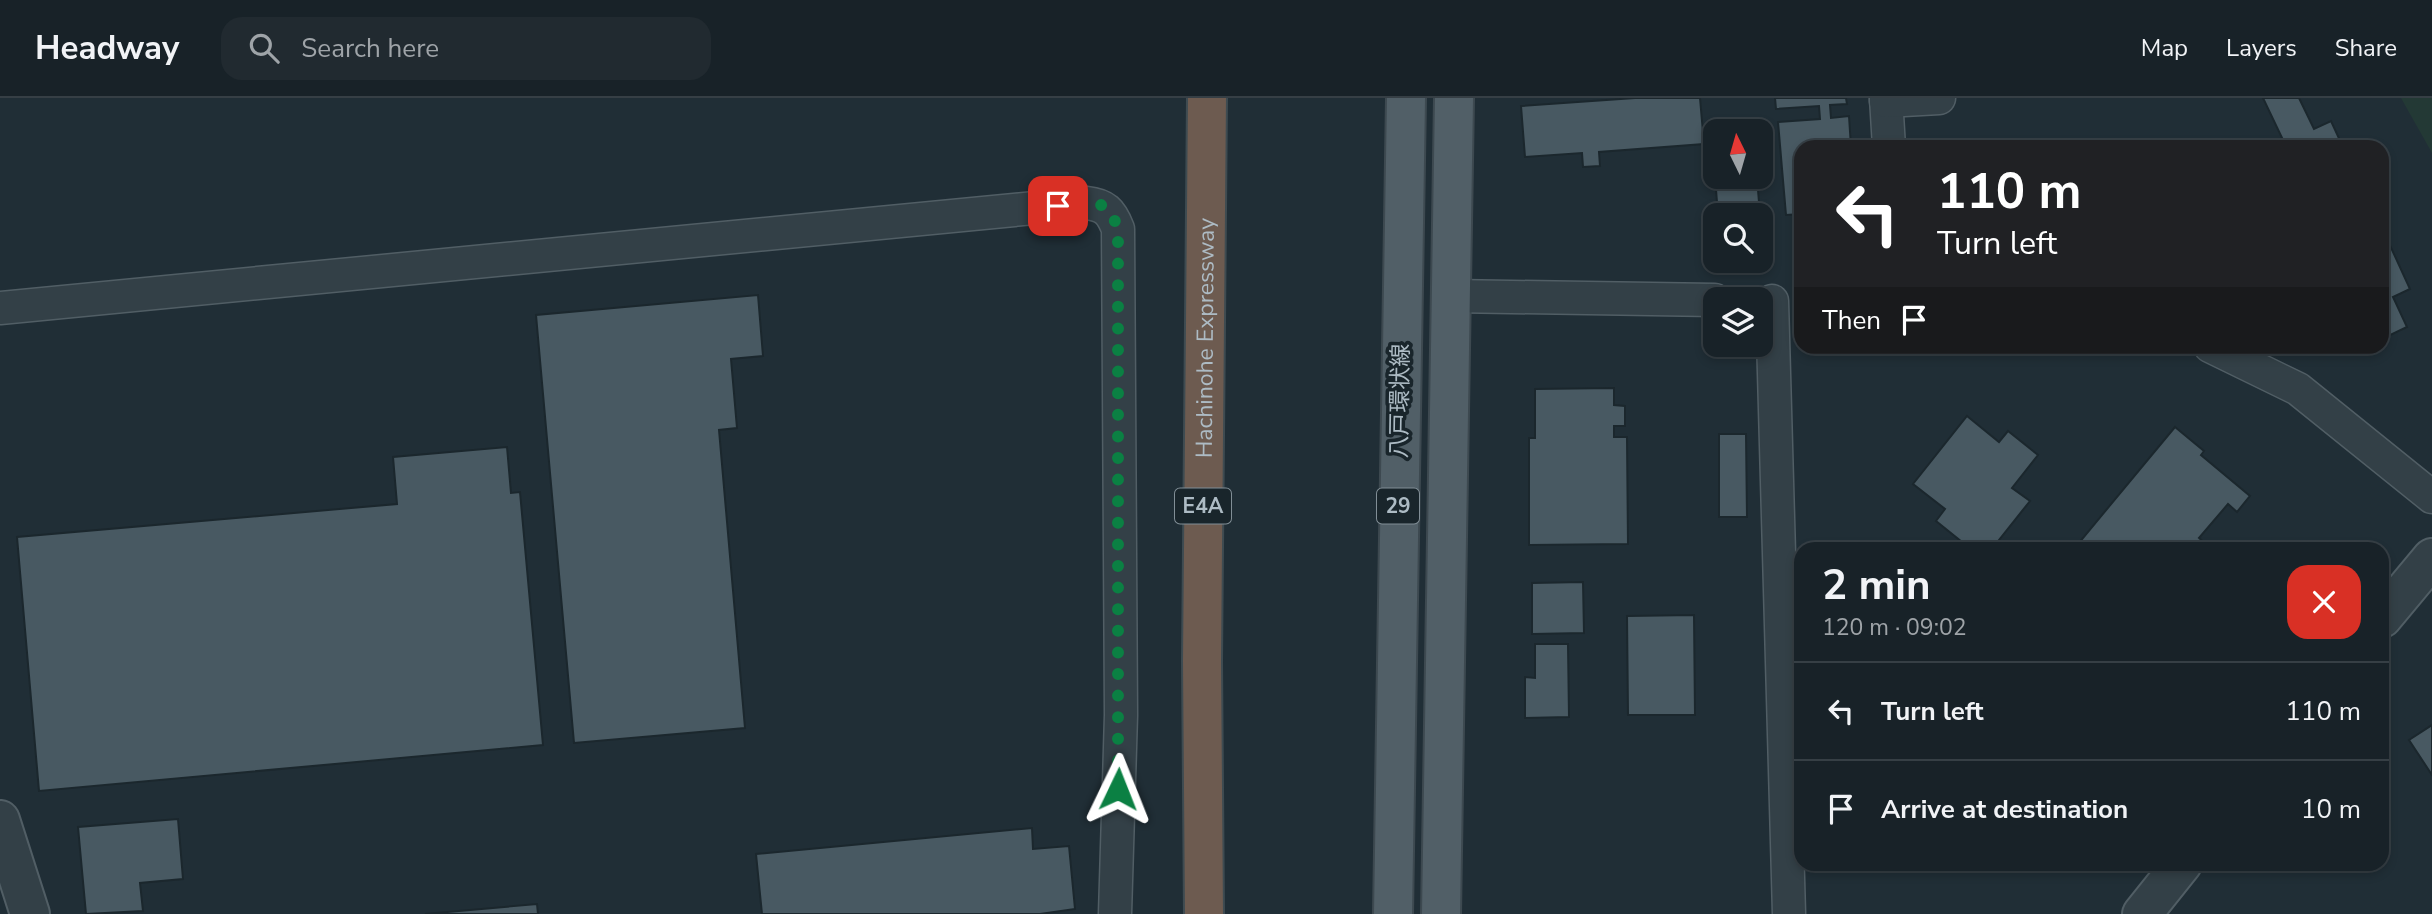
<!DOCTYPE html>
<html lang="en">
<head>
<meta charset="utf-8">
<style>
	body { margin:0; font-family:"Nunito Sans","Noto Sans JP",sans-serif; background:#212a30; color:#f1f3f6; height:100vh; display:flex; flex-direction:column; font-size:26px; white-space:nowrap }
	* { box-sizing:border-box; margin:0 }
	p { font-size:23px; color:#9fa4a8 }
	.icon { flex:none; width:38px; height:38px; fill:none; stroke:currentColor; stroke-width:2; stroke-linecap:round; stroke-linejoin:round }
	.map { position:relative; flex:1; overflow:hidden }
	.details { position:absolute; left:1794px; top:444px; width:595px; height:329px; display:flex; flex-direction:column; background:#182228; border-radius:21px; box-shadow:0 4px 10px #0003,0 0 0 2px #363f45 }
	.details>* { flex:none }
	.guide { position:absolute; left:1794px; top:42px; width:595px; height:214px; border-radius:21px; box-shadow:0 4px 10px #0003,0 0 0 2px #363f45; background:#202124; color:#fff; overflow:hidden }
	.needle { width:46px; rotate:355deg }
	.buttons { position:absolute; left:1703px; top:21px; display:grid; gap:14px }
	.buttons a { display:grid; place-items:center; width:70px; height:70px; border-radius:14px; background:#182228; box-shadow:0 4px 10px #0003,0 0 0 2px #363f45; font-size:35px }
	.pin { position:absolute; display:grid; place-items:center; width:60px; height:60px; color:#fff; margin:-30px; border-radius:14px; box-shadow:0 4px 10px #0006 }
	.me { position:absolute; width:77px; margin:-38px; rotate:2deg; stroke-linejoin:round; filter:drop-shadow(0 0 5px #0008) }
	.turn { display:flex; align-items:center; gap:24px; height:147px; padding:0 28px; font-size:32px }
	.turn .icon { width:91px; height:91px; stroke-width:2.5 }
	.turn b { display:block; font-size:49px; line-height:60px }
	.then { display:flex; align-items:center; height:66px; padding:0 28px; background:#0003; gap:14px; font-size:26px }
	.round { display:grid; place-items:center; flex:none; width:74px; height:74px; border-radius:21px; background:#212a30 }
	.head { display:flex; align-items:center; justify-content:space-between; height:119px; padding:0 28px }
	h1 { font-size:42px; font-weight:700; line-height:52px }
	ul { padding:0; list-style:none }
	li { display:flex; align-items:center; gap:21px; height:98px; padding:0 28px; border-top:2px solid #363f45 }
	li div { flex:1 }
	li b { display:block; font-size:26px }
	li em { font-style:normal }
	header { display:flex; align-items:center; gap:42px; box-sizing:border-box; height:98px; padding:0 35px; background:#182228; border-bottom:2px solid #363f45 }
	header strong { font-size:33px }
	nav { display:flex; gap:38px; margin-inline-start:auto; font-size:24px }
	.search { width:490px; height:63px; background:#212a30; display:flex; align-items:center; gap:18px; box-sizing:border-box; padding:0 24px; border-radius:21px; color:#9fa4a8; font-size:26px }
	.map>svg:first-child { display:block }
</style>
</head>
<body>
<header>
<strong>Headway</strong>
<div class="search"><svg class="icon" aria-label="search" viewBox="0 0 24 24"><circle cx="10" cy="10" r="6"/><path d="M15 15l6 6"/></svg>Search here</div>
<nav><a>Map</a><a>Layers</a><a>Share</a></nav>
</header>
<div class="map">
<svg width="2432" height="816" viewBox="0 0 2432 816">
	<rect width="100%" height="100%" fill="#202e36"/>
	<!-- green -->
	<path fill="#233935" d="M2401,0H2432V55Z"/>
	<!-- building -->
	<g fill="#485962" stroke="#1b272d" stroke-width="2">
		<path d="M1635,0H1700L1704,46L1599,54L1600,68L1583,69L1582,55L1525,59L1521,8Z"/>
		<path d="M1775,0H1846L1847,6L1830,7L1831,20L1849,18L1851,49H1801V116L1786,117L1778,24L1820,21L1819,8L1776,11Z"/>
		<path d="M2263,0H2299L2314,31L2331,23L2343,49H2274L2284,44Z"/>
		<path d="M1715,79H1757L1760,117H1718Z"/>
		<path d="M2382,130L2410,191L2393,199L2407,229L2382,241Z"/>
		<path d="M758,197L763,258L731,261L737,330L719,332L745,630L574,645L536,217Z"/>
		<path d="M1614,290V307L1625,308V328H1614V339H1627L1628,446L1529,447V340H1535V291Z"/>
		<path d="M1967,318L1999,344L2008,333L2038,357L2012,390L2030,403L1991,452H1972L1936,423L1945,411L1913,386Z"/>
		<path d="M2175,329L2204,353L2201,357L2250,398L2237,414L2228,406L2199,440L2213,452H2073Z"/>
		<path d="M1719,336H1746L1747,419H1719Z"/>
		<path d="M507,349L511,395L520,394L543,647L39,693L17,439L397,406L393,359Z"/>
		<path d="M1583,484L1584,535L1532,536V485Z"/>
		<path d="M1694,517L1695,617H1628L1627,518Z"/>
		<path d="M1535,546H1568L1569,619L1525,620V579L1535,580Z"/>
		<path d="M2432,627V677L2409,642Z"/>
		<path d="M178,721L183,781L140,785L143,813L86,816L78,729Z"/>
		<path d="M1032,730L1033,751L1069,748L1075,811L1040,816H762L756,756Z"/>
		<path d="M537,806L538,816H425Z"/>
	</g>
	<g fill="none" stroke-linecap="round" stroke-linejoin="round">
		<defs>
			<g id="minor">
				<path d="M1886,0L1889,49"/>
				<path d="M1886,3L1939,0"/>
				<path d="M1451,198L1715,202"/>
				<path d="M1772,203L1789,816"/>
				<path d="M0,210L1086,105C1105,107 1111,113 1118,131L1121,617L1115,816"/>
				<path d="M2210,248L2298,291L2432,399"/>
			</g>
			<g id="tertiary">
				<path d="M2382,520L2432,460"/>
				<path d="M0,722L30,816"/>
				<path d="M2142,816L2182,766"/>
			</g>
			<g id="primary">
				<path d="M1393,816L1406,0"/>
				<path d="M1441,816L1454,0"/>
			</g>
			<g id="motorway">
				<path id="s1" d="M1204,816L1202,563L1207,0"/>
			</g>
		</defs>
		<!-- minor casing -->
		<use href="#minor" stroke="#515e65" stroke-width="35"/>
		<!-- tertiary casing -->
		<use href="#tertiary" stroke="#515e65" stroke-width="42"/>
		<!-- primary casing -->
		<use href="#primary" stroke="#3d4950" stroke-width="42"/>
		<!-- motorway casing -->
		<use href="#motorway" stroke="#3e4b51" stroke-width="42"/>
		<!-- minor -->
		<use href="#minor" stroke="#334047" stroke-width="32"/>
		<!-- tertiary -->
		<use href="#tertiary" stroke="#334047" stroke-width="38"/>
		<!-- primary -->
		<use href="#primary" stroke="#515f67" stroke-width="38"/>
		<!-- motorway -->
		<use href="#motorway" stroke="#6d5b50" stroke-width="38"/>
	</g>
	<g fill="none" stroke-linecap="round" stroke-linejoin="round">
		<!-- route -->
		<path stroke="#0b8043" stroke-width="12" stroke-dasharray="0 21.6" d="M1058,108L1101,107L1112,116L1118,131V691"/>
	</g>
	<g text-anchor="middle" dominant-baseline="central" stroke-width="7" stroke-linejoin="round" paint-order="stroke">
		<!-- shield labels -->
		<g fill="#19252b" stroke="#818e96" stroke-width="2">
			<rect x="1175" y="390.5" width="56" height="35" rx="5"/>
			<rect x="1377" y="390.5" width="42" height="35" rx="5"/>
		</g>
		<g font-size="21" font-weight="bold" fill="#adbbc4">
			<text x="1203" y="408">E4A</text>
			<text x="1398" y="408">29</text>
		</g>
		<!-- street labels -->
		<g font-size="23" fill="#adbbc4" stroke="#19252b">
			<text stroke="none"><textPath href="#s1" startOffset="576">Hachinohe Expressway</textPath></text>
			<text transform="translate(1400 303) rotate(-89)">八戸環状線</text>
		</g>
	</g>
</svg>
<div class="buttons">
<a><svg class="needle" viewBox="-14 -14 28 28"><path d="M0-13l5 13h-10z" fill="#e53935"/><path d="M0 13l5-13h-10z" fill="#9fa4a8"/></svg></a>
<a><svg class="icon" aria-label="search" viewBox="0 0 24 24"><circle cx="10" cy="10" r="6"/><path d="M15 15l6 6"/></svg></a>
<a><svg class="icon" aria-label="layers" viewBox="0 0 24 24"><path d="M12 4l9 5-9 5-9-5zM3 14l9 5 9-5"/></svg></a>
</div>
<div class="pin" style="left:1058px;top:108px;background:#d93025"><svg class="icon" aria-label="arrive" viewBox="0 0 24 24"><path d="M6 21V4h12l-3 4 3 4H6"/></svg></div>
<svg class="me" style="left:1118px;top:691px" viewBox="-20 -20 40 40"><path d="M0-17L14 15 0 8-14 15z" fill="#0b8043" stroke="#fff" stroke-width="4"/></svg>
<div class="guide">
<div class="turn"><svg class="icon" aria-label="left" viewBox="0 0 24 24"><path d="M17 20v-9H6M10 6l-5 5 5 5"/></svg><div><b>110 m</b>Turn left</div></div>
<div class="then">Then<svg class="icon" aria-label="arrive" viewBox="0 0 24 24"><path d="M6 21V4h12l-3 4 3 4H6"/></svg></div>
</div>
<section class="details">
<div class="head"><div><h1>2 min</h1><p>120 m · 09:02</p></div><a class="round" style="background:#d93025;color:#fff"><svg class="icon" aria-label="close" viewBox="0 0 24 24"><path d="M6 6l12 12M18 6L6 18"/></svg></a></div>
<ul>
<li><svg class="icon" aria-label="left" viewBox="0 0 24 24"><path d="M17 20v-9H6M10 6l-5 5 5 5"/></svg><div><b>Turn left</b></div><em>110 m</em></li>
<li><svg class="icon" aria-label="arrive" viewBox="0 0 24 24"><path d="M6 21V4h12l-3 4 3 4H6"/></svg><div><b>Arrive at destination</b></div><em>10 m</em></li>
</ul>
</section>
</div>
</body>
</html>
